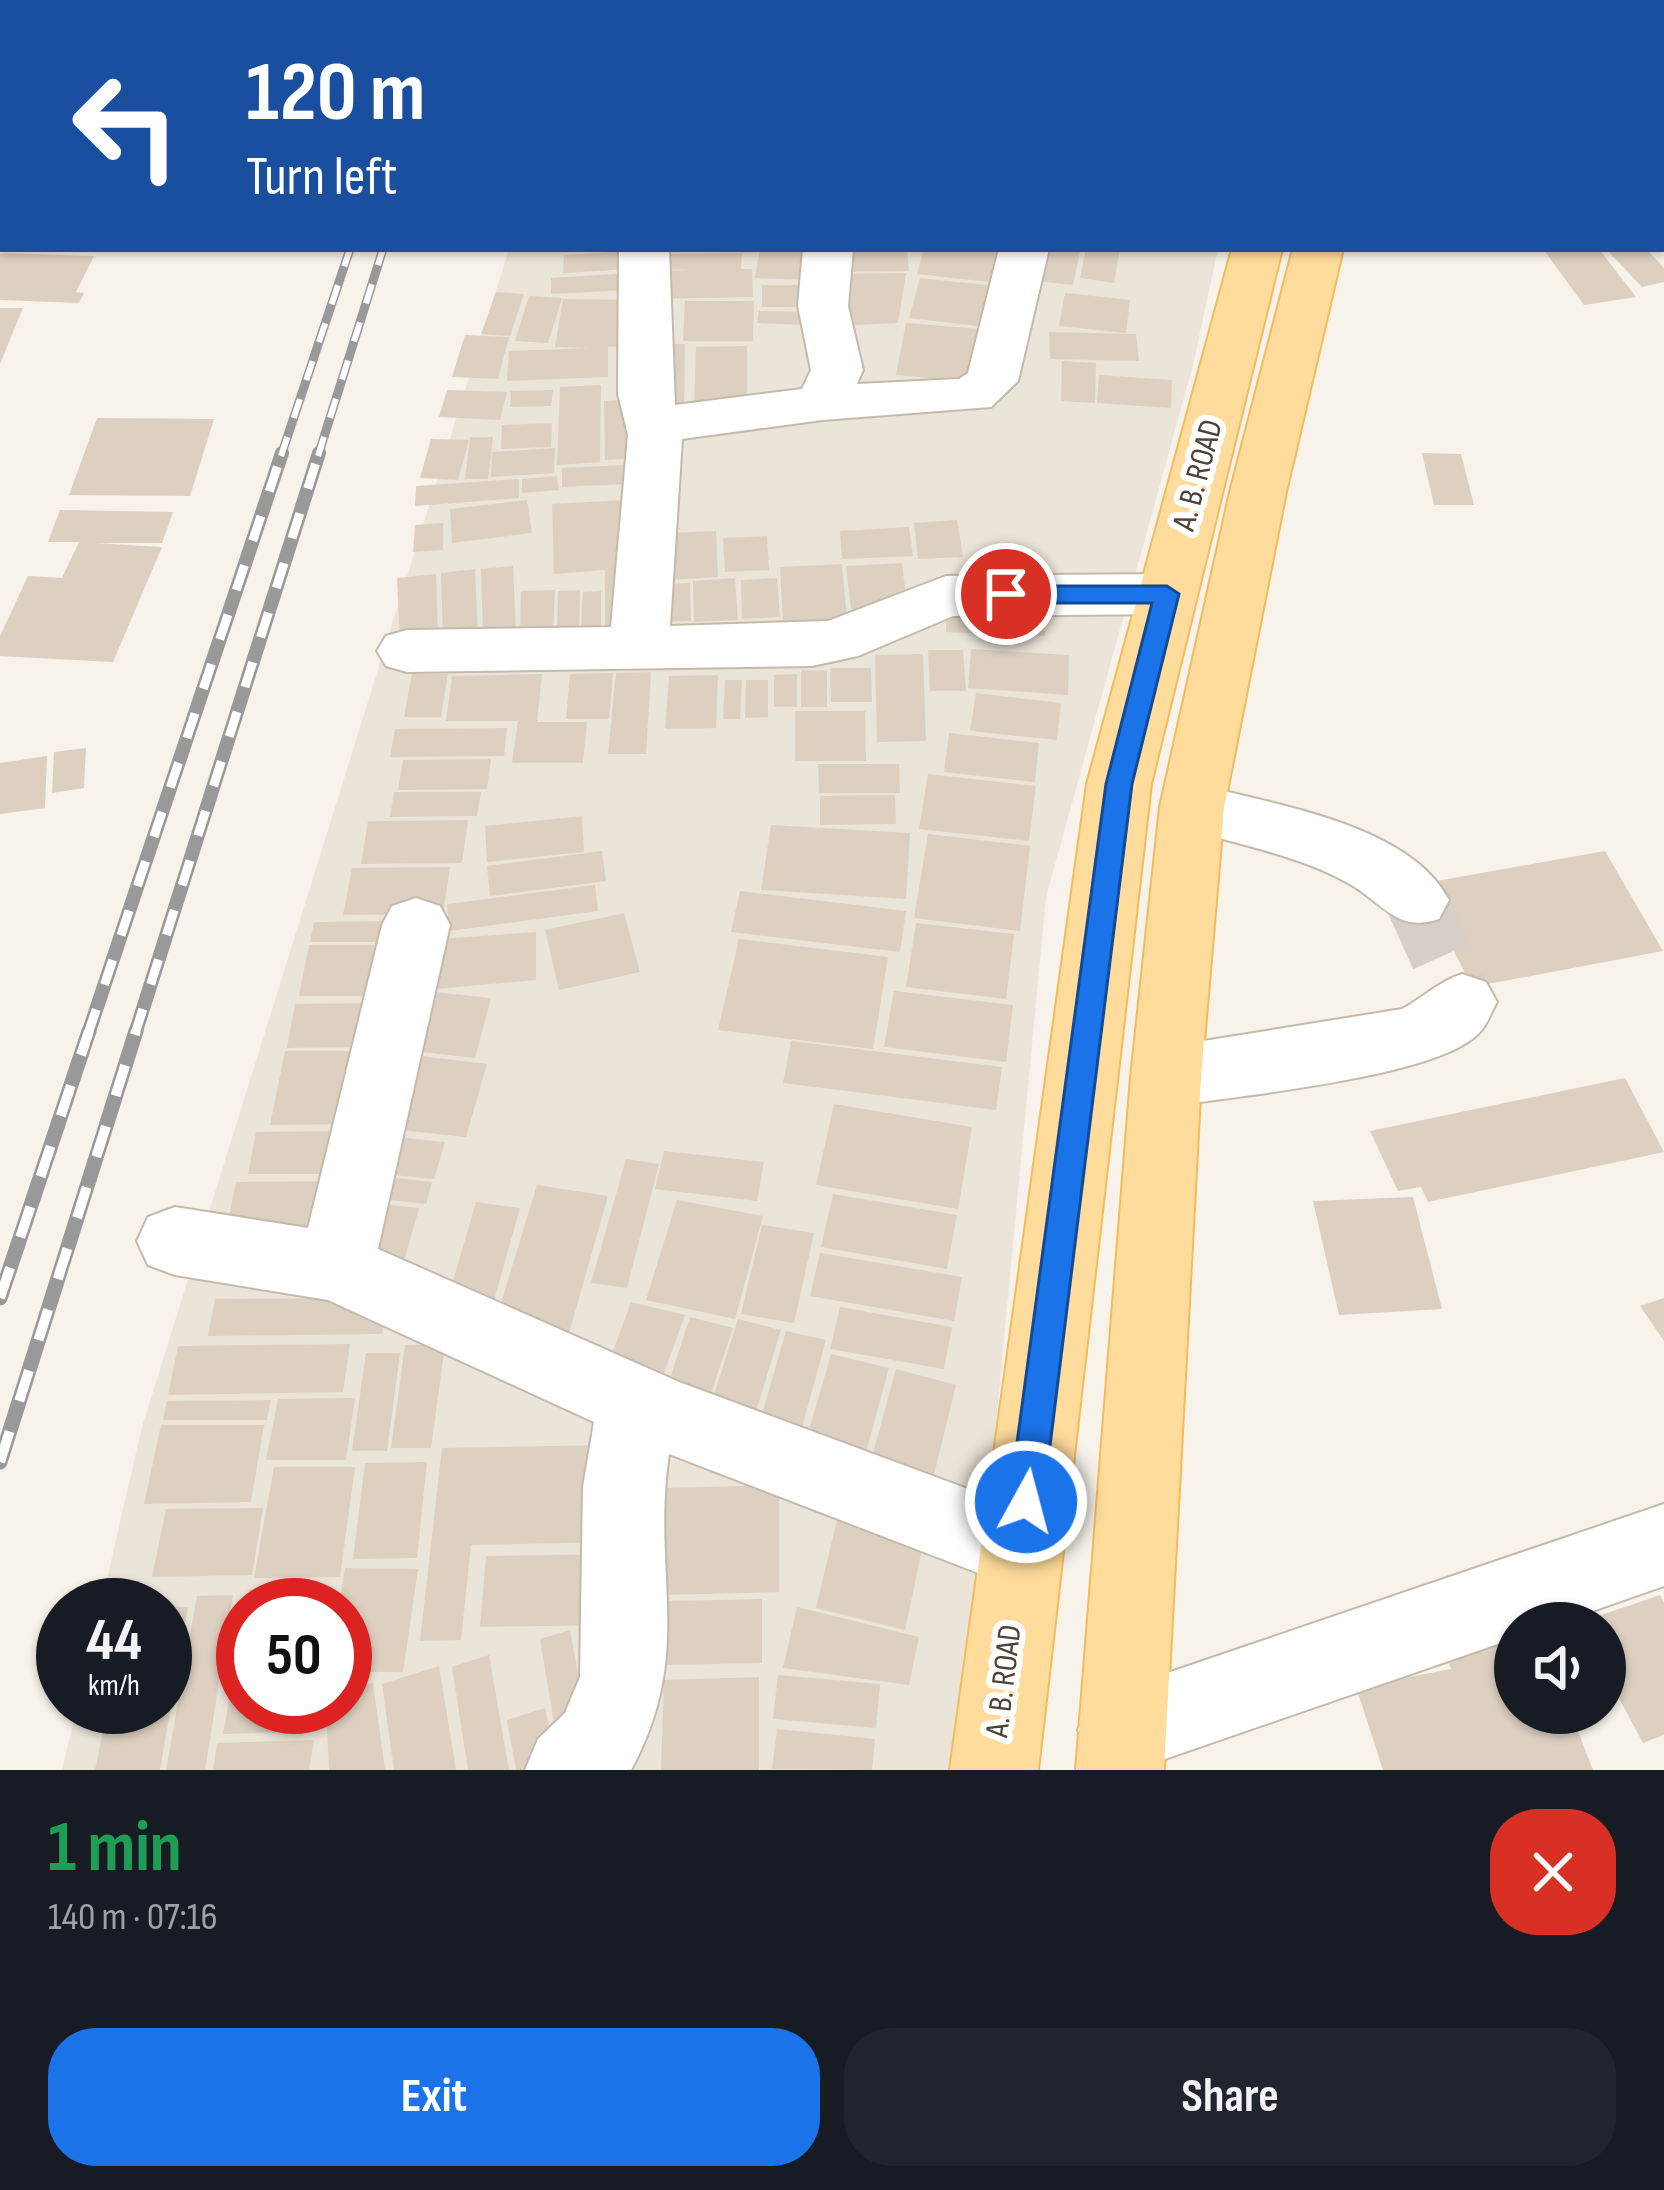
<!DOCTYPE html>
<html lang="en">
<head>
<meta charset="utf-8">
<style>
	body { margin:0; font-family:"Sofia Sans Condensed",sans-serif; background:#20242c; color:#f1f3f6; height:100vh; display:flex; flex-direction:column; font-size:45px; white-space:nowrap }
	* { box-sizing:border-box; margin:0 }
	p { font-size:39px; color:#9ea1a6 }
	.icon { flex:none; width:66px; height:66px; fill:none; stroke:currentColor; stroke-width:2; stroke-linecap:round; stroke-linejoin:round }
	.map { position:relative; height:1770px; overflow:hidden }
	.drawer { display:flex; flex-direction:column; background:#171b24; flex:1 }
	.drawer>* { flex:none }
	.hud { position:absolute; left:0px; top:0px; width:1665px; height:252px; box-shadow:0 3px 9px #0004; background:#1a4fa0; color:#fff; overflow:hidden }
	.buttons { position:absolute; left:1494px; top:1602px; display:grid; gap:24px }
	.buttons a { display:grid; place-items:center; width:132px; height:132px; border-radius:50%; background:#171b24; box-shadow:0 3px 9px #0004; font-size:60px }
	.speed { position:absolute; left:36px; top:1578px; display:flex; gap:24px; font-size:60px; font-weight:700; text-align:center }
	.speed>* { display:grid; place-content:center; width:156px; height:156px; border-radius:50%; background:#171b24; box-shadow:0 3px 9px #0004; line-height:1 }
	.speed small { font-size:30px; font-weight:400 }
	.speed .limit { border:18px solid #d22; background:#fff; color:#111 }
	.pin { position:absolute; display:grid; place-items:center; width:102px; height:102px; color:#fff; margin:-51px; border:6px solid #fff; border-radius:50%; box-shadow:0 3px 12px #0007 }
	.me { position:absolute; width:132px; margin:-66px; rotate:7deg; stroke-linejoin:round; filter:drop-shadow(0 0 9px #0008) }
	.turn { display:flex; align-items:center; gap:42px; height:252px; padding:0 48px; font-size:54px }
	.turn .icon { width:156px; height:156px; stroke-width:2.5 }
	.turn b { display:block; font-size:84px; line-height:102px }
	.round { display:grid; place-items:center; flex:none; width:126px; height:126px; border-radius:48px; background:#20242c }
	.headline { display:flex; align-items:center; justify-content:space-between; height:204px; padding:0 48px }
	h1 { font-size:72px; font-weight:700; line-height:90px; color:#1e9e55 }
	.button { display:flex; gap:24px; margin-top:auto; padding:24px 48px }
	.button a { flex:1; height:138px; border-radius:48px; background:#1a73e8; color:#fff; font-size:48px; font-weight:700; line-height:138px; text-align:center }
	.button a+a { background:#20242c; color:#f1f3f6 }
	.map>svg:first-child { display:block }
</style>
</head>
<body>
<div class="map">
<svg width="1664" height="1770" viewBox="0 0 1664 1770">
	<rect width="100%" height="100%" fill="#f7f2ea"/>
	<!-- residential -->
	<g fill="#ebe4d8" fill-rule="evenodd">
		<path d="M581,0H1273L580,3Z"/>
		<path d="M509,249H1218L1193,365L1046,897L963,1770H62L77,1707H165V1605H101L142,1427ZM243,1605H345V1707H243Z"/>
	</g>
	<!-- building -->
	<g fill="#ddd0c1">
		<path d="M760,249H814L809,280L755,278Z"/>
		<path d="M832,249H907L909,271L831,272Z"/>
		<path d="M924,249H1010L999,283L917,274Z"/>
		<path d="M1042,249L1080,252L1073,285L1035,281Z"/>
		<path d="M1086,249H1120L1114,283L1080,278Z"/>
		<path d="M1543,249H1599L1636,297L1584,305Z"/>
		<path d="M1606,249H1646L1664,268V282L1642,287Z"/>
		<path d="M630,251L631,269L563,273L564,255Z"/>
		<path d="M0,253L94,256L76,292L84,293L79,303L0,300Z"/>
		<path d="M742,253L741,269H752L753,297L648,299L649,271L691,270L664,269L665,254Z"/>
		<path d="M630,273L631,290L551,294V278Z"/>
		<path d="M906,273L898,323L837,326L831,274Z"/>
		<path d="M920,278L995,286L986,327L909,318Z"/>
		<rect x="762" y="285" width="56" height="22"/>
		<path d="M496,292L524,294L510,336L481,334Z"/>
		<path d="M1065,293L1130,300L1126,333L1059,326Z"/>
		<path d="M529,296L562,298L548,343L515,341Z"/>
		<path d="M563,299L637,300L632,347H608V377L507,381L509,351L591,348L555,347Z"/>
		<path d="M685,301H754L753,341H683Z"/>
		<path d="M0,308H23L0,364Z"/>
		<path d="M759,311L811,312L810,325L757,323Z"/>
		<path d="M906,323L981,329L973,382L896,375Z"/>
		<path d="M1049,332L1136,334L1139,361L1050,359Z"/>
		<path d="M465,335L509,337L498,379L452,377Z"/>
		<path d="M653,344H685L684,410L651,411Z"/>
		<path d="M747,346V412H694L696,347Z"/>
		<path d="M1062,361L1096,363L1095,403L1061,401Z"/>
		<path d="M1099,375L1172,380L1171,408L1097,403Z"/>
		<path d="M601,385L600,462L557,465L560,387Z"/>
		<path d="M447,390L507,392L500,420L439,417Z"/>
		<path d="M553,390L551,406L510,407L511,391Z"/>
		<path d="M634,399L636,458L605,460L604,401Z"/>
		<path d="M97,418L214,419L190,496L69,495Z"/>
		<path d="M552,423L551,447L501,449L502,425Z"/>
		<path d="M470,437H493L488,479H465Z"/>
		<path d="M431,439L469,440L458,480L420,478Z"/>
		<path d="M555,448L554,473L491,477L492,452Z"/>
		<path d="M1422,453L1461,454L1474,505H1434Z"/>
		<path d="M647,464V483L562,487V468Z"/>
		<path d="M557,476L559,490L522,493V479Z"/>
		<path d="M519,479V498L415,506L416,486Z"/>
		<path d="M527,500L532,533L452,543L450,509Z"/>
		<path d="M624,500L633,627L605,628V570L554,574L552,504Z"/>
		<path d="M60,510L173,512L162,543H94L162,547L113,662L0,656V636L28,576L62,578L79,542H48Z"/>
		<path d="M957,520L963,557L918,559L914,523Z"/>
		<path d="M443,523V550L413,552L415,525Z"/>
		<path d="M909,527L913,556L842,559L840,531Z"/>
		<path d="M716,531L718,577L669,580L668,533Z"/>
		<path d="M767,536L769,570L725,572L723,538Z"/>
		<path d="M902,563L907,606L851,609L846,566Z"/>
		<path d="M842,564L847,618L783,621L780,567Z"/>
		<path d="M513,566L516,632L483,635L481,569Z"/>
		<path d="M475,569L478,636L443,640L441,573Z"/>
		<path d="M436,574L438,637L400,641L397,578Z"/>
		<path d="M735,578L738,620L694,622L693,581Z"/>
		<path d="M777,578L780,617L742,619L741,580Z"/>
		<path d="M690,583L691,621L662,622L661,584Z"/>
		<path d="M555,590L553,632L520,633L521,591Z"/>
		<path d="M580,590L579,631L557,632L558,591Z"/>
		<path d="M601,591V630L581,631L583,592Z"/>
		<path d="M947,599L1044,601L1045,636L946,632Z"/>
		<path d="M971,649L1069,655L1068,695L968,688Z"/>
		<path d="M928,650H963L966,691H930Z"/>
		<path d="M923,654L926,741L877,742L875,655Z"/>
		<path d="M830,668H871L872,702H831Z"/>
		<path d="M801,670L827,671V707H801Z"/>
		<path d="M651,672L646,754H608L616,673Z"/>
		<path d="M613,673L609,719H566L570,674Z"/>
		<path d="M412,674H448L441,717H404Z"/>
		<path d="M542,674L537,722H587L583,763H512L518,721H446L452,676Z"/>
		<path d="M797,674V707H774V675Z"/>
		<path d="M718,675L716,728L665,729L669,676Z"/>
		<path d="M725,680H742L740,719H723Z"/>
		<path d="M746,680H768V717L745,718Z"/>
		<path d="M976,693L1061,703L1057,740L970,731Z"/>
		<path d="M795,711H865L866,761H795Z"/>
		<path d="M507,728L504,756L390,757L395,729Z"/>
		<path d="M949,733L1039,743L1035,782L944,772Z"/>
		<path d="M86,748L84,788L52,793L54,752Z"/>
		<path d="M47,756L45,808L0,814V763Z"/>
		<path d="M491,759L487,789L398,790L403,760Z"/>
		<path d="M818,764H899L900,793H819Z"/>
		<path d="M928,774L1036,786L1029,841L919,829Z"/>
		<path d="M394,792H481L477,816L390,817Z"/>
		<path d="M895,795L896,824L820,825V796Z"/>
		<path d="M582,816L584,852L487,862L485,826Z"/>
		<path d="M468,820L462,863L361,864L368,821Z"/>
		<path d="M771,825L910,833L906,899L761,890Z"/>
		<path d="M928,834L1030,846L1020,931L914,918Z"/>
		<path d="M602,851L606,881L490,896L487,866Z"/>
		<path d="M1605,851L1663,951L1472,987L1420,884Z"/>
		<path d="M450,867L443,914L343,915L352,868Z"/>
		<path d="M595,885L598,911L449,931L447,904Z"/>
		<path d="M740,891L906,911L900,952L731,932Z"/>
		<path d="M624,913L640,972L559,990L545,930Z"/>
		<path d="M401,921L398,942H310L314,922Z"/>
		<path d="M916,923L1014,934L1006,999L906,987Z"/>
		<path d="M536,932V980L425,990L427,940Z"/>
		<path d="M739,939L888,957L873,1049L718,1030Z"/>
		<path d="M309,945H392L384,996H299Z"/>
		<path d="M416,990L491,998L475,1058L397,1049Z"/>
		<path d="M894,991L1013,1005L1006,1062L884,1047Z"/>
		<path d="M387,1003L380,1047L287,1048L295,1004Z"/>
		<path d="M791,1041L1002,1067L996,1110L783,1083Z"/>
		<path d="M285,1051H374L362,1124L270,1125Z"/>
		<path d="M404,1054L487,1064L466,1137L381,1128Z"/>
		<path d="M1625,1078L1664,1152L1428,1202L1421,1187L1398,1191L1370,1131Z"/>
		<path d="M834,1104L972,1127L958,1209L816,1185Z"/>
		<path d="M356,1131L349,1174H248L256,1132Z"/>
		<path d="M385,1136L445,1142L434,1179L373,1173Z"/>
		<path d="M664,1151L764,1162L757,1201L655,1189Z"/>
		<path d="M626,1159L659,1164L627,1288L591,1283Z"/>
		<path d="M377,1176L432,1182L426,1204L371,1198Z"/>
		<path d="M343,1181L333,1240L224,1241L236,1182Z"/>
		<path d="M537,1185L608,1196L566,1344L492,1332Z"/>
		<path d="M833,1194L957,1215L947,1269L821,1247Z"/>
		<path d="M1413,1197L1442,1309L1339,1315L1313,1201Z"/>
		<path d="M677,1200L763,1216L735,1319L646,1300Z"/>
		<path d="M363,1202L419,1208L402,1268L346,1261Z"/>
		<path d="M476,1202L520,1208L491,1311L446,1305Z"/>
		<path d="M762,1225L814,1233L794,1323L741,1314Z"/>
		<path d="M820,1253L962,1277L954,1321L810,1296Z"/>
		<path d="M387,1298L382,1334L208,1336L215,1299Z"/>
		<path d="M1664,1298V1341L1640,1306Z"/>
		<path d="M631,1302L685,1315L658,1389L604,1376Z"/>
		<path d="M840,1307L952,1327L944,1369L830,1349Z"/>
		<path d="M690,1317L733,1328L702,1420L660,1409Z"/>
		<path d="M738,1319L781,1330L749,1434L705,1424Z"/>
		<path d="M786,1331L826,1340L796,1449L755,1439Z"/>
		<path d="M350,1344L343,1392L168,1395L178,1346Z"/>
		<path d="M405,1345H445L431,1448H391Z"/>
		<path d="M366,1353H400L387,1451H352Z"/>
		<path d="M831,1354L889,1368L860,1474L801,1458Z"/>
		<path d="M896,1369L956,1385L929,1495L866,1479Z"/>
		<path d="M355,1398L346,1460H266L278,1399Z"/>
		<path d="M271,1400L267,1420H163L167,1401Z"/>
		<path d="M161,1425H264L251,1502L144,1504Z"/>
		<path d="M615,1445L609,1542L471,1545L461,1640L420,1641L442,1448Z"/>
		<path d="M427,1462L417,1558L353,1559L365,1463Z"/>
		<path d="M274,1467H355L340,1577L254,1578Z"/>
		<path d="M779,1485V1592L662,1595L665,1488Z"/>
		<path d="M263,1508L252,1575L152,1577L166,1509Z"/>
		<path d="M837,1520L924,1540L905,1630L816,1608Z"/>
		<path d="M614,1554L611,1625L480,1627L486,1556Z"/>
		<path d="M345,1568L418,1569L403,1672H345V1605H339Z"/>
		<path d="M327,1588L325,1605H247L249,1590Z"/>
		<path d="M233,1595L205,1770H166L197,1596Z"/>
		<path d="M1660,1595L1664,1603V1735L1643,1743L1605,1672V1623L1581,1622Z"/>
		<path d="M762,1599V1663L666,1665L667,1601Z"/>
		<path d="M165,1607H188L160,1770H95L108,1707H165Z"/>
		<path d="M797,1607L919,1637L909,1685L783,1668Z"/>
		<path d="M570,1630L590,1738L558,1746L540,1639Z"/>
		<path d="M241,1637L243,1693H231Z"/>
		<path d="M1515,1641V1713H1571L1593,1770H1383L1356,1687L1451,1669L1446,1653Z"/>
		<path d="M489,1655L509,1770H468L452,1667Z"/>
		<path d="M439,1666L456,1770H394L382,1684Z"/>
		<path d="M778,1675L880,1684L876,1728L773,1719Z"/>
		<path d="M759,1677V1770H661L664,1680Z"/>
		<path d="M373,1683L385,1770H329L326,1707H345V1691Z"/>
		<path d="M229,1701H243V1707H319L316,1731L223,1734Z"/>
		<path d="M545,1708L559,1770H516L507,1720Z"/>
		<path d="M777,1729L875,1739L872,1770L772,1769Z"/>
		<path d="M314,1740L309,1770H213L217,1743Z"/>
	</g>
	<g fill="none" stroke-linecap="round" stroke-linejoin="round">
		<!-- minor-tunnel -->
		<path stroke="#d5cfc6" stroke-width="62" stroke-dasharray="62 32" stroke-linecap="butt" d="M1416,900L1462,1002"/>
		<defs>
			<g id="minor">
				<path d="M39,0H83L37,3Z"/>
				<path d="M592,0H636L591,3Z"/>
				<rect x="752" y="0" width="44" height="3"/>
				<path d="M906,0H950L904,3Z"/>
				<path d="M1120,0H1164L1119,3Z"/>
				<path d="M3,69V101L0,102V70Z"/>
				<path d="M1662,116L1664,117V146L1662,145Z"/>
				<rect x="1662" y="201" width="2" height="30"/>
				<path d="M619,249H669L675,405L802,389L811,370L798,306L803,249H853L848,306L863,370L857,384L959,379L968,373L999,249H1049L1018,381L991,407L822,420L682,439L670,626L828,621L946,576L1167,574L1188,580L1196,594L1188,608L1167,614L953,616L858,656L812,666L407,672L386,666L377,651L386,636L407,630L611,627L628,435L618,394Z"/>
				<path d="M1192,783C1270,804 1409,823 1449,900L1439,919C1397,933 1384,904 1350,884C1295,853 1229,843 1169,824L1160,807L1169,790Z"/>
				<path d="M416,898L440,906L450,925L378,1249L679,1382L1049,1519L1062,1548L1049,1577L1020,1589L669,1454C651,1574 695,1652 631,1770H525L538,1739L565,1713L580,1677L583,1487L594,1422L328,1300L175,1275L148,1265L137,1241L148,1217L175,1207L308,1228L382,925L392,906Z"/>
				<path d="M1462,974L1486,982L1497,1002C1491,1012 1487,1026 1478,1034C1434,1078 1234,1096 1166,1107L1141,1098L1131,1077L1141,1056L1166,1047L1402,1009C1424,997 1438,982 1462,974Z"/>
				<path d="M1664,1504V1586L1558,1623H1515V1638L1133,1770H1112L1091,1761L1078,1730L1091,1699Z"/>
			</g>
			<g id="major">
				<rect x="1292" y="0" width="44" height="3"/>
				<rect x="1346" y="0" width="44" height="3"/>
				<path d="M1232,249H1282L1151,784L1038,1770H950L1087,784Z"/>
				<path d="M1293,249H1343L1286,492L1224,807L1201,1077L1164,1770H1076L1131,1077L1160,807L1230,492Z"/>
			</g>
		</defs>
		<!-- minor casing -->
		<use href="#minor" stroke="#c4baab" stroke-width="4"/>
		<!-- major casing -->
		<use href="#major" stroke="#f2bc5d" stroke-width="4"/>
		<!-- minor -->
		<use href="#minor" fill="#fff" fill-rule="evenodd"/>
		<!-- major -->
		<use href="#major" fill="#ffdc9b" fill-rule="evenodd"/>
		<defs>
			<g id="rail-far2">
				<path d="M281,456L350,249"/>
				<path d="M318,456L383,249"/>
			</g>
			<g id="rail-far1">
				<path d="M88,1034L282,453"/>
				<path d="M135,1034L319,453"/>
			</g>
			<g id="rail">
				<path d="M0,1298L89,1031"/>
				<path d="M0,1462L136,1031"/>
			</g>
		</defs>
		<!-- rail-far2 casing -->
		<use href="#rail-far2" stroke="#999" stroke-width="9"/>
		<!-- rail-far1 casing -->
		<use href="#rail-far1" stroke="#999" stroke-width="14"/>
		<!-- rail casing -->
		<use href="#rail" stroke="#999" stroke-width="15"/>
		<!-- rail-far2 -->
		<use href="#rail-far2" stroke="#fff" stroke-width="6" stroke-dasharray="20" stroke-linecap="butt"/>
		<!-- rail-far1 -->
		<use href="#rail-far1" stroke="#fff" stroke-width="9" stroke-dasharray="26" stroke-linecap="butt"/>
		<!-- rail -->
		<use href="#rail" stroke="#fff" stroke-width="10" stroke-dasharray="32" stroke-linecap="butt"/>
	</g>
	<!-- route -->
	<path fill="#1a73e8" stroke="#114b97" stroke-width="3" d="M1006,586H1167L1179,594L1132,784L1043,1502L1038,1514L1026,1519L1014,1514L1009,1502L1106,784L1152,603H1006L994,594Z"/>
	<g text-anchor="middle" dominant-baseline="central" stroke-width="12" stroke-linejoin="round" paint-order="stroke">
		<!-- street labels -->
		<g font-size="33" fill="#4c4237" stroke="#fff">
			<text transform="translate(1198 475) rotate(-75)">A. B. ROAD</text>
			<text transform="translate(1004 1681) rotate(-83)">A. B. ROAD</text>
		</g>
	</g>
</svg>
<div class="buttons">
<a><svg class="icon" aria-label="sound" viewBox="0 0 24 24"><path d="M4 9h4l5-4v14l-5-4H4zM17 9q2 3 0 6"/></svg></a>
</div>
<div class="speed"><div>44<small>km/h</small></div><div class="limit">50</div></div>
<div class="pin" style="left:1006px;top:594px;background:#d93025"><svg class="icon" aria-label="arrive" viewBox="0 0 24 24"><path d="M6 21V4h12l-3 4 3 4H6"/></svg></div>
<svg class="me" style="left:1026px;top:1502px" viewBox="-20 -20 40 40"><circle r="17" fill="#1a73e8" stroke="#fff" stroke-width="3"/><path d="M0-11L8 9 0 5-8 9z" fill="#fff"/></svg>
<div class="hud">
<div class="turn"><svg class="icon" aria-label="left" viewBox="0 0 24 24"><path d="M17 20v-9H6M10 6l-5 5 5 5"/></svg><div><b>120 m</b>Turn left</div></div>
</div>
</div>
<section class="drawer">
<div class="headline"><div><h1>1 min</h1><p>140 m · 07:16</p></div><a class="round" style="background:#d93025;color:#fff"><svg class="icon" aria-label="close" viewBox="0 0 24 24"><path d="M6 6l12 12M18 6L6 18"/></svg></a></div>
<div class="button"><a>Exit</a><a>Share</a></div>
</section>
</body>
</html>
